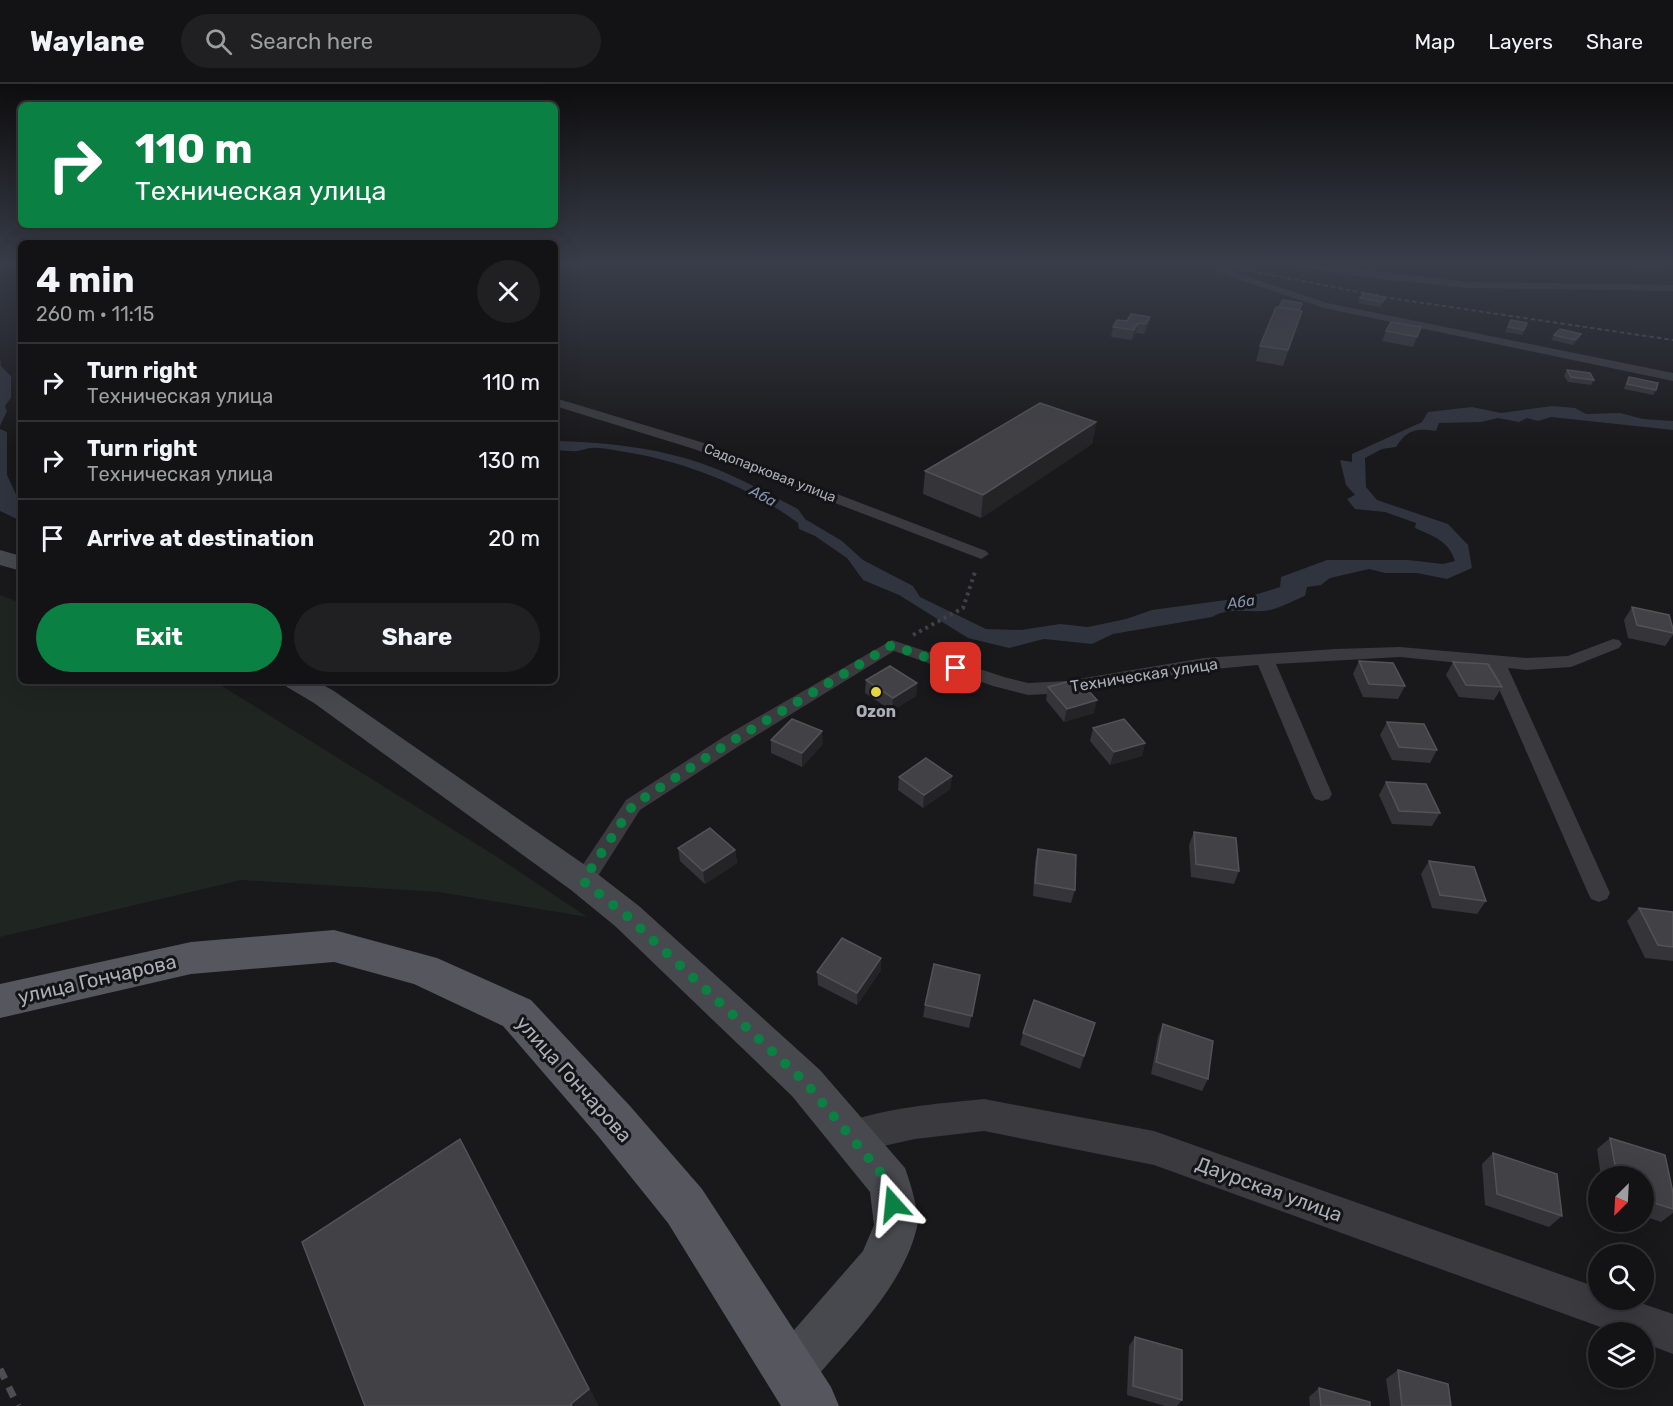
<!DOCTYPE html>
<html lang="en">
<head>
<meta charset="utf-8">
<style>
	body { margin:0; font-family:Rubik,sans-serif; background:#202022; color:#f1f3f6; height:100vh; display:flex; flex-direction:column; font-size:22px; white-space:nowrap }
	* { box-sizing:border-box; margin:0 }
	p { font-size:20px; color:#9d9ea0 }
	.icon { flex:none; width:33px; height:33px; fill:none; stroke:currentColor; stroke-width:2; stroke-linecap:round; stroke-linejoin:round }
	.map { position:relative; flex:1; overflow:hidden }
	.details { position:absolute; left:18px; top:156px; width:540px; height:444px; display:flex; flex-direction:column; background:#131214; border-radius:9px; box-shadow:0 6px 24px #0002,0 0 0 2px #323234 }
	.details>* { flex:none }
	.top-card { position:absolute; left:18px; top:18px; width:540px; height:126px; border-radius:9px; box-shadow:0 6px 24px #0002,0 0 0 2px #323234; background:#0b8043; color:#fff; overflow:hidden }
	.needle { width:39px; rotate:204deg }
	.tools { position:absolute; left:1588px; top:1082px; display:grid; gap:12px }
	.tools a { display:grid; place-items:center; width:66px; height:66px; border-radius:50%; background:#131214; box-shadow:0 6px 24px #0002,0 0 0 2px #323234; font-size:30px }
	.pin { position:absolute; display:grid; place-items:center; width:51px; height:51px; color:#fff; margin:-26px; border-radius:12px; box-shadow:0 3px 9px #0006 }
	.me { position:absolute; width:66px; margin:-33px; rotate:342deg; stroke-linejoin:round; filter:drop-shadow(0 0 4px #0008) }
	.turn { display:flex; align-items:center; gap:21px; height:126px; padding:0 18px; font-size:27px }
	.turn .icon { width:78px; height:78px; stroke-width:2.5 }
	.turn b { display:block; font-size:42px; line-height:51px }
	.round { display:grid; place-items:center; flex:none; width:63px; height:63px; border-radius:32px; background:#202022 }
	.summary { display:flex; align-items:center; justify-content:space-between; height:102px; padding:0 18px }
	h1 { font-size:36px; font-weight:700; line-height:45px }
	.action { display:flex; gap:12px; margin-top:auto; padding:12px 18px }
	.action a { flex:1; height:69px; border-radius:36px; background:#0b8043; color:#fff; font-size:24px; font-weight:700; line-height:69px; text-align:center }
	.action a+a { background:#202022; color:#f1f3f6 }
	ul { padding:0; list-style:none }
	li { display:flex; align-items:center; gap:18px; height:78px; padding:0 18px; border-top:2px solid #323234 }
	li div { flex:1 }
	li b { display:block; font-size:22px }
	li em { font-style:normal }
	header { display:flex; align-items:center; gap:36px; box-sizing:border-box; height:84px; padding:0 30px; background:#131214; border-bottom:2px solid #323234 }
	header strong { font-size:28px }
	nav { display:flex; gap:33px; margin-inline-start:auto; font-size:21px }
	.search { width:420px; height:54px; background:#202022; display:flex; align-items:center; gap:15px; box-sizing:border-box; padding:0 21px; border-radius:33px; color:#9d9ea0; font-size:22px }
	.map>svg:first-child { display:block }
</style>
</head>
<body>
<header>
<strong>Waylane</strong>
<div class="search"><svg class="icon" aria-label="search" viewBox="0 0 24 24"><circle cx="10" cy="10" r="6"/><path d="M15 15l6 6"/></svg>Search here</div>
<nav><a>Map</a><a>Layers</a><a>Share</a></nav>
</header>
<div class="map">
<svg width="1673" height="1322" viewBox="0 0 1673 1322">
	<rect width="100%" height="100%" fill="#19181a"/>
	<!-- green -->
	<path fill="#1f2521" d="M0,511L21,519V597H214L494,771L587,833L439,808L241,796L0,853Z"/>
	<!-- water -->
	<g fill="#2f343e">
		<path d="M0,273L1,282L11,292V314L5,322L7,327L0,342Z"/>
		<path d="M1552,322L1575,324L1586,330L1620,329L1643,335L1673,337V346L1551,333L1538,337L1527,334L1519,338L1498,334L1481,338L1439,339L1436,347C1416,344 1407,346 1396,363L1382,365L1365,374L1366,403L1377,416L1448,440L1468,461L1472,484L1447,495L1417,489H1385L1369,485L1330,494L1321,501L1307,503L1305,512C1295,516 1284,522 1274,525C1254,531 1230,522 1212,533L1113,550L1092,560L1044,555L1009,564L968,554L899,511L863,496L847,474L815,452L799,445L798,439C748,402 682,376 619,367C611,366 601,363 592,364C587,364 583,366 578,367C571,368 562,366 555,366V357C609,358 669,365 719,386C746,397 772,412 798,425L805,435L842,457L863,476L913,502L920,513L986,545L1021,546L1060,540L1088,543L1126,535L1152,526L1248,513L1280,503L1281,493L1327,476H1408L1443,480L1455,477C1449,457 1433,452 1415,444L1416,439L1385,428L1355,425L1347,415L1355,411L1346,401L1340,376L1352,378V370L1422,338L1428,328L1472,323L1501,329Z"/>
		<path d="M0,345L7,348V391L21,421V437L0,427Z"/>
	</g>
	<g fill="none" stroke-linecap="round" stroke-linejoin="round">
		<!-- path -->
		<path stroke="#404046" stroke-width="4" stroke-dasharray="3 4" stroke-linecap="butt" d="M913,551L963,524L976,485"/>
		<!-- minor -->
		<g fill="#3a3a3f" fill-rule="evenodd">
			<path d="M1290,180H1314L1469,198L1673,201V207L1469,204L1379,195L1295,183Z"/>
			<path d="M1219,183L1327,219L1673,289V297L1324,224L1216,188L1214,186Z"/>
			<path d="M555,314L704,359L986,467L989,470L981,475L976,473L694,365L555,322Z"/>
			<path d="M1613,555L1619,556L1622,560L1619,564L1571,583L1526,586L1508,584L1610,809L1607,815L1599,818L1591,815L1588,809L1489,582L1400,573L1276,580L1332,710L1329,715L1322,717L1315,715L1312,710L1258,581L1204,586L1066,609L1028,611L993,602L894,567L739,662L640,726L591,803L583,806L575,803L572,797L626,716L725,652L892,556L1004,593L1028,599L1066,597L1204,574L1335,565L1400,563L1526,574L1568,572Z"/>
		</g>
		<!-- tertiary -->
		<path fill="#3a3a3f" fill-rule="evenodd" d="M984,1015L1154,1047L1599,1204V1215H1629L1673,1230V1270L1644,1259V1248H1614L1154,1081L984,1047L915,1055L852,1069L840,1065L835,1053L840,1041C885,1023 936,1020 984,1015Z"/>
		<!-- secondary -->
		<g fill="#48484f" fill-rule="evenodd">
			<path d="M0,466L21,472V487L0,481Z"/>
			<path d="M283,597H316L334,607L595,788L639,822L820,986L905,1084C910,1098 920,1129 917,1143C903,1204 847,1256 808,1303L791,1310L774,1303L767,1286L774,1269L863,1167L874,1141L870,1108L792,1012L615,842L571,806L314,619L287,603Z"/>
		</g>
		<!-- primary -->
		<path fill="#56565e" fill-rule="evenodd" d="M334,846L437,874L531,916L630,1022L702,1105L831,1303L839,1322H781L668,1139L598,1052L503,942L414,900L334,878L191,890L0,934V900L191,858Z"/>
		<!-- rail-far1 -->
		<path stroke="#4d4d54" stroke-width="2" stroke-dasharray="4.5 3" stroke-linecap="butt" d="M1213,180L1396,215L1673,256"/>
		<!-- rail -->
		<path stroke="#4d4d54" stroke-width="7" stroke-dasharray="11 9" stroke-linecap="butt" d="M0,1285L18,1322"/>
	</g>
	<!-- wall -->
	<g fill="#353438">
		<path d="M1632,180H1661L1665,182L1662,186L1645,187L1631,181Z"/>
		<path d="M1360,214H1386L1384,218L1380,223L1358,219Z"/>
		<path d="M1302,219L1300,226L1302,227L1283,282L1256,277L1260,262Z"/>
		<path d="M1150,233L1148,243L1144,250L1136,249L1132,256L1111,253L1113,243L1127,237Z"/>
		<path d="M1511,236L1527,239L1522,251L1505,248Z"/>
		<path d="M1421,243L1413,263L1382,257L1386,247Z"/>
		<path d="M1581,250L1579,255L1573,261L1551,256L1554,251Z"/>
		<path d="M1567,286L1594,296L1591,301L1568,298L1564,292Z"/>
		<path d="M1629,293L1656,306L1653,311L1624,305L1626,299Z"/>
		<path d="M1096,338L1092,360L981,434L923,410L925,387Z"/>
		<path d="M1632,523L1673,545V551L1665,562L1628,554L1624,536Z"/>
		<path d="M1359,577L1405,602L1398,615L1363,613L1353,590Z"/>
		<path d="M1453,578L1502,603L1494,616L1459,613L1446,591Z"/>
		<path d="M866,596L917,599L916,612L892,627L865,609Z"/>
		<path d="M1048,603L1094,629L1064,638L1046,616Z"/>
		<path d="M1387,638L1437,666L1430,679L1392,676L1380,651Z"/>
		<path d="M1093,644L1145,659L1142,672L1110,681L1090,657Z"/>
		<path d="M771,656L823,660L802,683L771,669Z"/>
		<path d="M952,692L950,705L923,724L898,706L899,693Z"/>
		<path d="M1386,698L1440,729L1432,742L1392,740L1379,711Z"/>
		<path d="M1194,748L1239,787L1234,800L1191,793L1189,761Z"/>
		<path d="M678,764L735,766L737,779L705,800L680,777Z"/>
		<path d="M1038,765L1075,806L1071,819L1033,812L1035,778Z"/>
		<path d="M1429,777L1486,817L1477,830L1432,824L1421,790Z"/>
		<path d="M1639,824L1673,828V877L1645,874L1627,837Z"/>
		<path d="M881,874V886L857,921L818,901L817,888Z"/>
		<path d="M980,891L969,944L923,933L925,921Z"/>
		<path d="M1095,939L1080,985L1020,961L1023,949Z"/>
		<path d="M1163,940L1208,995L1202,1007L1151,990L1158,953Z"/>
		<path d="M1610,1054L1673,1109V1129L1661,1138L1644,1132V1092H1601L1597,1065Z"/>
		<path d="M1493,1069L1562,1132L1549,1143L1485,1121L1482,1080Z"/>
		<path d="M1135,1253L1182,1316L1177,1322H1165L1127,1311L1129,1262Z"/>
		<path d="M1398,1286L1451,1322H1390L1386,1295Z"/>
		<path d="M1319,1304L1370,1322H1310L1309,1313Z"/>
	</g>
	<!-- shaded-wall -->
	<g fill="#242326">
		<path d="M1150,233L1148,243L1144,250L1146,240Z"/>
		<path d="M1138,239L1136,249L1132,256L1134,246Z"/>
		<path d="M1581,250L1579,255L1573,261L1575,256Z"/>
		<path d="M1096,338L1092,360L981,434L983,411Z"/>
		<path d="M917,599L916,612L892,627L893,614Z"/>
		<path d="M1097,616L1094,629L1064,638L1067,625Z"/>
		<path d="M822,647L823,660L802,683V669Z"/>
		<path d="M1145,659L1142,672L1110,681L1114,668Z"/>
		<path d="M952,692L950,705L923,724L924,711Z"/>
		<path d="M735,766L737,779L705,800L703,787Z"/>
		<path d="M881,874V886L857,921V909Z"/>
		<path d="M460,1055L473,1078L599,1322H572Z"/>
	</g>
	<!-- building -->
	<g fill="#424146" stroke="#525258" stroke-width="1.5">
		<path d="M1641,180H1661L1665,182L1648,183Z"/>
		<path d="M1364,209L1386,214L1382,218L1360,214Z"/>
		<path d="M1283,216L1302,219L1299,226L1279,223Z"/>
		<path d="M1276,223L1302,227L1288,266L1260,262Z"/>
		<path d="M1131,230L1150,233L1146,240L1138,239L1134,246L1113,243L1117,236L1127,237Z"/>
		<path d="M1511,236L1527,239L1524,246L1508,243Z"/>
		<path d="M1391,238L1421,243L1417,253L1386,247Z"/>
		<path d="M1560,245L1581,250L1575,256L1554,251Z"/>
		<path d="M1567,286L1590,289L1594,296L1571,293Z"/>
		<path d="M1629,293L1658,299L1656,306L1627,300Z"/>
		<path d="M1040,319L1096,338L983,411L925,387Z"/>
		<path d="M1632,523L1669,531L1673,545V549L1637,541Z"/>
		<path d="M1359,577L1393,579L1405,602L1369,600Z"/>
		<path d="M1453,578L1488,580L1502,603L1466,601Z"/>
		<path d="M890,582L917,599L893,614L866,596Z"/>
		<path d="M1078,595L1097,616L1067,625L1048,603Z"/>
		<path d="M792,635L822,647L802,669L771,656Z"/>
		<path d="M1124,635L1145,659L1114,668L1093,644Z"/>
		<path d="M1387,638L1424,640L1437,666L1399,663Z"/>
		<path d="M926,674L952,692L924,711L899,693Z"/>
		<path d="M1386,698L1426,700L1440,729L1399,727Z"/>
		<path d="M710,744L735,766L703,787L678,764Z"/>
		<path d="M1194,748L1236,754L1239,787L1196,780Z"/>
		<path d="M1038,765L1076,771L1075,806L1035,799Z"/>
		<path d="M1429,777L1474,783L1486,817L1440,811Z"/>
		<path d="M1639,824L1673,828V863L1658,861Z"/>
		<path d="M842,854L881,874L857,909L817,888Z"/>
		<path d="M934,880L980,891L972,932L925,921Z"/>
		<path d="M1034,916L1095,939L1084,972L1023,949Z"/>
		<path d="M1163,940L1213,957L1208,995L1156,978Z"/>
		<path d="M1610,1054L1665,1071L1673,1109V1125L1644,1116V1092H1617Z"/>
		<path d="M460,1055L589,1305L571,1320L572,1322H365L302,1158Z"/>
		<path d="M1493,1069L1557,1090L1562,1132L1497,1110Z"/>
		<path d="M1135,1253L1182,1266V1316L1133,1302Z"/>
		<path d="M1398,1286L1448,1300L1451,1322H1402Z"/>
		<path d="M1319,1304L1370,1318V1322H1321Z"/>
	</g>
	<!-- sky -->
	<linearGradient id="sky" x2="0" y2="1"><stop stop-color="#0e0d0e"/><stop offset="0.49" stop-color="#383d49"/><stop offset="1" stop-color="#383d49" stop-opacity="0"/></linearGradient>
	<rect width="1673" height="365" fill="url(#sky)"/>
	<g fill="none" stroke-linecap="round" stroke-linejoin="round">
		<!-- route -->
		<path stroke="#0b8043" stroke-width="10" stroke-dasharray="0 18" d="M893,1120L890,1100L806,999L627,832L583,797L633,721L732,657L892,561L956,584"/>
	</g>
	<!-- markers -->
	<circle fill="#e7d444" stroke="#141315" stroke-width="2" cx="876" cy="608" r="6"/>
	<g text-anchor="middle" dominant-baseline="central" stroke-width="6" stroke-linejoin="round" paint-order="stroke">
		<!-- far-street labels -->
		<g font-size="14" fill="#abadb9" stroke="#141315">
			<text transform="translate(770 389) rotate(21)">Садопарковая улица</text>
		</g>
		<!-- far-water labels -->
		<g font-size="15" font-style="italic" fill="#8593b2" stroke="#141315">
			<text transform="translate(763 412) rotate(28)">Аба</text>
			<text transform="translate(1241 518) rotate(-8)">Аба</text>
		</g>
		<!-- street labels -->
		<g font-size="16" fill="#abadb9" stroke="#141315">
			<text transform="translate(1144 591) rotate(-9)">Техническая улица</text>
		</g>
		<!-- poi labels -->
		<g font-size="16" font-weight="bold" fill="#abadb9" stroke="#141315">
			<text x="876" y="627">Ozon</text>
		</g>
		<!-- near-street labels -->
		<g font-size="20" fill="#abadb9" stroke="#141315">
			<text transform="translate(97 895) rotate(-13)">улица Гончарова</text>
			<text transform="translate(574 995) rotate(48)">улица Гончарова</text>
			<text transform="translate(1269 1105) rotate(20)">Даурская улица</text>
		</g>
	</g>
</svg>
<div class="tools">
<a><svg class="needle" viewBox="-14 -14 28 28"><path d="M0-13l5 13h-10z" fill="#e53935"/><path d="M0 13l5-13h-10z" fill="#9d9ea0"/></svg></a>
<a><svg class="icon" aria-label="search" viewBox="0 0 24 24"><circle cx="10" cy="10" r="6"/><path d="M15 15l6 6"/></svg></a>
<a><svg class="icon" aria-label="layers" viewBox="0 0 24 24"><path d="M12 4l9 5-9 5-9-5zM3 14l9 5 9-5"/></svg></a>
</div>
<div class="pin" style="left:956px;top:584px;background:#d93025"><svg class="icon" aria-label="arrive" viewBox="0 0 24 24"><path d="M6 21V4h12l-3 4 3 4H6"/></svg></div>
<svg class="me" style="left:893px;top:1120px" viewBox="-20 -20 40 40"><path d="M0-17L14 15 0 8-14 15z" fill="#0b8043" stroke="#fff" stroke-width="4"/></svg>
<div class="top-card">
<div class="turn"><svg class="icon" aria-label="right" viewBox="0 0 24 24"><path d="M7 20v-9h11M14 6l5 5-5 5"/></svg><div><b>110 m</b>Техническая улица</div></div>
</div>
<section class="details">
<div class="summary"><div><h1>4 min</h1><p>260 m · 11:15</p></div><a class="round"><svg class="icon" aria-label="close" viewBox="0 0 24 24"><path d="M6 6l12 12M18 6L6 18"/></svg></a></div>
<ul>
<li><svg class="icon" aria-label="right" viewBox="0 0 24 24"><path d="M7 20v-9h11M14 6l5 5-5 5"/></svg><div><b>Turn right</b><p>Техническая улица</p></div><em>110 m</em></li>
<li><svg class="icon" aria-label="right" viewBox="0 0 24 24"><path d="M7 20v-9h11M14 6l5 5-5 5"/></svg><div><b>Turn right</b><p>Техническая улица</p></div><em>130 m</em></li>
<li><svg class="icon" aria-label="arrive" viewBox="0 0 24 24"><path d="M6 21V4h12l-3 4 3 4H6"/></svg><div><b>Arrive at destination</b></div><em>20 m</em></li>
</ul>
<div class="action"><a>Exit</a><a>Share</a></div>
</section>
</div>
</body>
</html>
